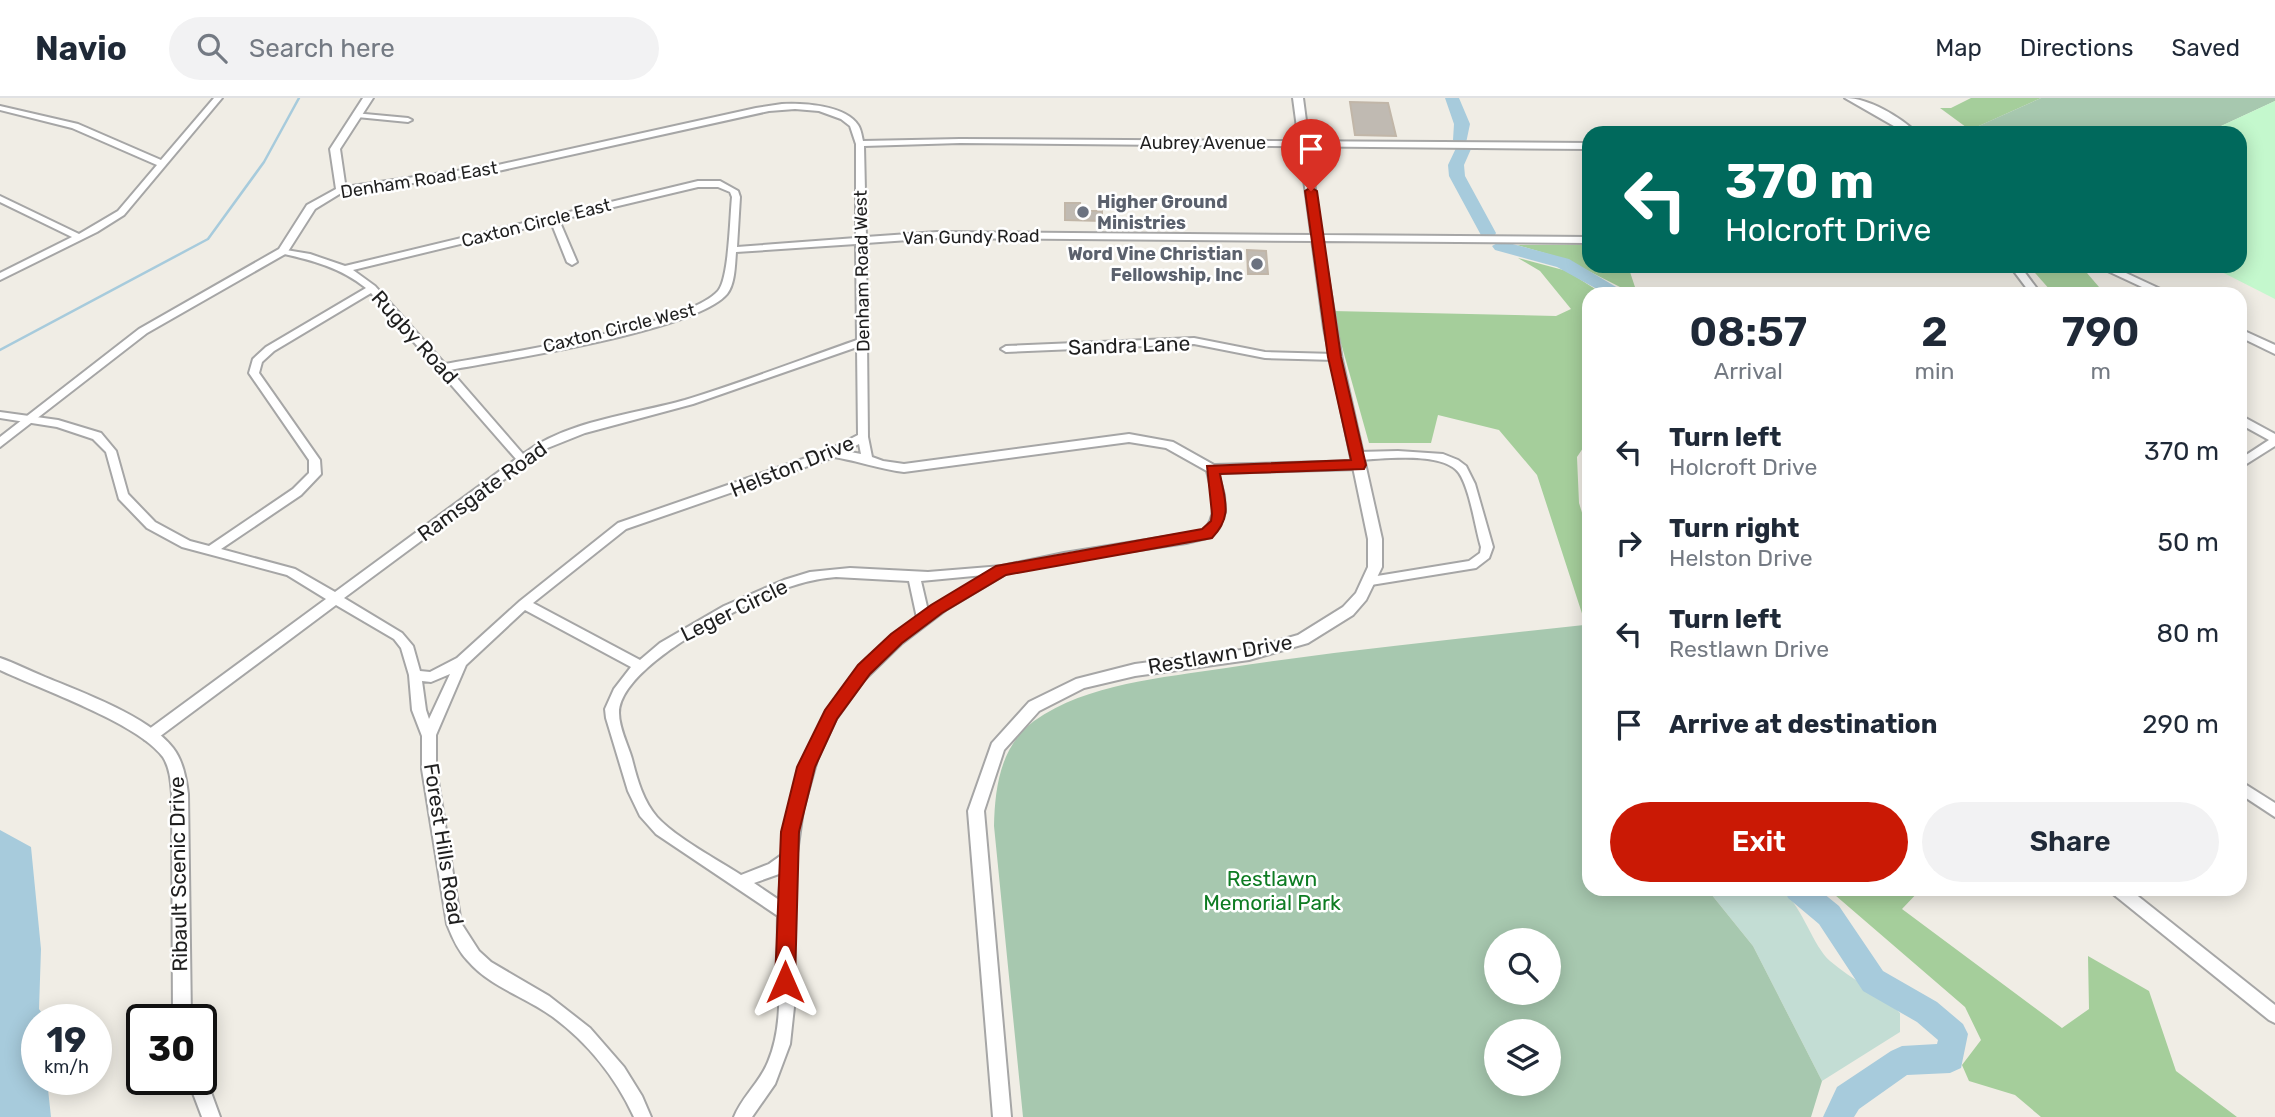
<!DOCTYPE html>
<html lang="en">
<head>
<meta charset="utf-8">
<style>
	body { margin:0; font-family:Rubik,sans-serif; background:#f2f2f3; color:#1f2937; height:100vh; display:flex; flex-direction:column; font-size:26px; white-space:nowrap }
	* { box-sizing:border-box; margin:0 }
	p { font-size:23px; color:#747a83 }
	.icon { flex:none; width:38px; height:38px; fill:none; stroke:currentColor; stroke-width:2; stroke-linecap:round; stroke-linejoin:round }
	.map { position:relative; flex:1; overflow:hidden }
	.drawer { position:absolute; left:1582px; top:189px; width:665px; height:609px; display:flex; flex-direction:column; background:#fff; border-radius:21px; box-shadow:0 4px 18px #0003 }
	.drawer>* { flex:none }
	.top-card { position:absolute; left:1582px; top:28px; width:665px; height:147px; border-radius:21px; box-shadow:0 4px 18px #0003; background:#00695c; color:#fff; overflow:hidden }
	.tools { position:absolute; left:1484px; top:830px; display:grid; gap:14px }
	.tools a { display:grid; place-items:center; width:77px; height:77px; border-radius:50%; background:#fff; box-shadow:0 4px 18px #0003; font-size:35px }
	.speed { position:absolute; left:21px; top:906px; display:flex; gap:14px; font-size:35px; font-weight:700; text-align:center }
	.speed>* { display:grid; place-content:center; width:91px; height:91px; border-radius:50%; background:#fff; box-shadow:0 4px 18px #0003; line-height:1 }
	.speed small { font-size:18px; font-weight:400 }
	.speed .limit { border:4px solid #111; border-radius:10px; background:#fff; color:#111 }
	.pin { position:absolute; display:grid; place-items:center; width:60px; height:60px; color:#fff; margin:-72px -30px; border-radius:50% 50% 50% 0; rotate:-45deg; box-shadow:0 0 7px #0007 }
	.pin .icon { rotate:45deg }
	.me { position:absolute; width:77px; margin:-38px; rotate:0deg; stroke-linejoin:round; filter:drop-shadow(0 0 5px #0008) }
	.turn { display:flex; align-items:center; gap:24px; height:147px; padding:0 28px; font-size:32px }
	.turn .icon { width:91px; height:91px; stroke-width:2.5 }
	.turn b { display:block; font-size:49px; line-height:60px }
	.eta { display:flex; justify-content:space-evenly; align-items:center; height:119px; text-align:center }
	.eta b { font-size:42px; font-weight:600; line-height:49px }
	.primary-button { display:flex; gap:14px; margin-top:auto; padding:14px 28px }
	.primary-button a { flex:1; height:80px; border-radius:42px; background:#ca1905; color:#fff; font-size:28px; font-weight:600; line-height:80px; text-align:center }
	.primary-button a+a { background:#f2f2f3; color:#1f2937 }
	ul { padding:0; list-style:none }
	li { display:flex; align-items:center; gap:21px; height:91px; padding:0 28px }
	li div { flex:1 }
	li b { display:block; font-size:26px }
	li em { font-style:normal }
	header { display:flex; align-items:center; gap:42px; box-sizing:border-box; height:98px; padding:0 35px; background:#fff; border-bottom:2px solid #e0e1e3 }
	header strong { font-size:33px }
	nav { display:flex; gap:38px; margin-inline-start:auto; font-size:24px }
	.search { width:490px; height:63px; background:#f2f2f3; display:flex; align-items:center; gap:18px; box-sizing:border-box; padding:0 24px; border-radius:38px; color:#747a83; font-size:26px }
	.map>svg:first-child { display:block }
</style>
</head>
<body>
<header>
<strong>Navio</strong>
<div class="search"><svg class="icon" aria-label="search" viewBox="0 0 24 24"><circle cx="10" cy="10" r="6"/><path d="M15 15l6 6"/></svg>Search here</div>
<nav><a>Map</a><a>Directions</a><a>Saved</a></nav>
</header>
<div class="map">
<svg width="2275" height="1019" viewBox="0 0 2275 1019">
	<rect width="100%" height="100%" fill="#f0ede5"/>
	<!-- forest -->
	<g fill="#a5ce9b">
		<path d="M1971,0H2041L1970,32L1940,10H1951Z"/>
		<path d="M1517,147H1589V168H1628L1635,189L1642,196H1626L1620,189L1565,161Z"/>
		<path d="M1518,160L1567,173L1603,196H1589V341L1577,359L1579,405L1589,437V537L1537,377L1499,332L1438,317L1431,345H1369L1332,213L1556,218L1571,211L1540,173Z"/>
		<path d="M2029,168H2081L2099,189L2079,196L2051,193Z"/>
		<path d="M1828,791H1921L1902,811L2062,930L2089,911L2088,858L2149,893L2176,973L2237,1019H2041L2015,997L1969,983L1962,967L1981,942L1965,909Z"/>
	</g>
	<!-- wetland -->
	<path fill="#c3ddd4" d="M1707,791H1782C1804,812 1813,848 1830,863C1852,882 1879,894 1900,915V934L1822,983L1753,848Z"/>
	<!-- cemetery -->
	<g fill="#a7c8af" fill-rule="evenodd">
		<path d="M2041,0H2275V3L2206,35H1963Z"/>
		<path d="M1584,527L1589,537V791H1707L1753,848L1822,983L1811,1019H1023L994,728C995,690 1000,648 1034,623C1088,585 1162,580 1226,570C1345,552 1465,540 1584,527ZM1496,842H1549V894H1496ZM1496,933H1549V985H1496Z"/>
	</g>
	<!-- park -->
	<path fill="#c4f8cd" d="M2275,3V201L2210,168H2240V35H2206Z"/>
	<!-- water -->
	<path fill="#a7cbdc" d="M0,732L31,749L41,851L39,911L46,921L37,922V982H47L51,1019H0Z"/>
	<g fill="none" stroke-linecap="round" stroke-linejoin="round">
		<!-- stream -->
		<path stroke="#a7cbdc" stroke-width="2.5" d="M0,252L208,141L264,64L299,0"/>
		<!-- river -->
		<g fill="#a7cbdc" fill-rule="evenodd">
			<path d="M1445,0H1459L1470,26L1466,45L1461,47L1453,42L1454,26Z"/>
			<path d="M1463,46L1471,51L1464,67L1465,78L1496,135L1494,139H1482L1449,78L1448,67L1457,48Z"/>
			<path d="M1501,143L1569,161L1628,196H1606L1557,169L1495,152L1492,148Z"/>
			<path d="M1784,791H1818L1839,808L1883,873L1937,904L1963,926L1968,936L1961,970L1950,975L1907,977L1859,1011L1854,1019H1823L1837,989L1891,953L1902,948L1937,946L1938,942L1917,924L1863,893L1819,826L1788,800Z"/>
		</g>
	</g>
	<!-- building -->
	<g fill="#c0bab2" stroke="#c1b6a8" stroke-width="2">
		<path d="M1350,4L1388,5L1396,38L1355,37Z"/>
		<path d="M1065,105H1080L1079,113H1102V123L1065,122Z"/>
		<path d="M1247,152L1266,153L1268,176H1248Z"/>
	</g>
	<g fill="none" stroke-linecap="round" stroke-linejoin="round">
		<defs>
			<g id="minor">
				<path d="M214,0H222L124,117L97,134L0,182V175L72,139L0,104V98L79,136L118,113L157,67L72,30L0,12V8L78,26L161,62Z"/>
				<path d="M782,6C803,5 845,7 858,27C861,31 862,39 863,43L960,41L1589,45V51L960,45L864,48L866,139L937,134L1317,137L1322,140L1317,143L937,140L866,145L868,339L872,359L883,363L904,366L1129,336L1173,344L1214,367L1359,363L1365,367L1359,371L1218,375L1224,397L1225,414L1219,430L1211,439L1186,445L1078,461L1007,475L947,511L901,546L864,582L836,621L817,662L803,712L795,769L792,835L794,909L790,946L775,986L752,1019H734C742,999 760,984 768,964C787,919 776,865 778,818L656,736L640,718L628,693L606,620L605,611L614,591L631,569L525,512L466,567L436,637V671L461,825L479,853L491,864L549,898L590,930L624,969L642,998L651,1019H634C616,980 588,945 553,919C526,899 490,889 468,863C458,853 452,839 447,826L422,671V638L412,612L409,577L401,550L394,541L336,507L155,642L150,643L145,642L143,638L145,634L326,501L287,477L182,449L147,430L119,401L106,354L93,341L57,329L0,320V314L58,322L101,335L116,353L128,396L155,424L190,443L209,448L293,391L309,375V362L249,275L253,261L266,249L366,190C340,169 311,162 280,155V151L310,156L345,168L698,83H720L738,93L740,99L737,149L856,140V46L850,28L841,21L819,13L795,11L769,13L498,73L341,95L337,92L338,90L498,67L756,10ZM698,89H718L730,94L732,99C730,118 729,181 718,193C685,229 499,256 445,266L375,188L353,172L551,124L567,164L572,167L577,164L559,122ZM856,146L857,242C800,262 743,284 685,302C632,317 569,322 523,356L450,272C503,262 696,233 727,196C735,186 735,167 736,154ZM371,195L516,361L335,494L295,471L221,451L301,397L321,376L320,362L259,275L262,264L274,253ZM857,249L858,337L829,352L618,425L520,503L457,560L430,574L420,573L413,548L402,535L344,500L545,351L585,335L693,306ZM1129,344L1166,350L1207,373C1212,394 1220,417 1203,433L1064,455L1002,468L928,474L850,470L810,474L784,482L724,508L660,545L640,562L533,505L626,431L834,359C858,363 880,371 904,374ZM859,346L861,356L845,353ZM984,477L928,513L921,483ZM836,479L909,483L917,520C829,586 798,650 783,756L769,766L741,777C718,762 675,739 657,719C643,703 637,681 632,661C628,647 619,630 619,615C619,581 685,540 712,526C751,504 792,482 836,479ZM450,576L429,621L426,612L422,583L431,584ZM781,774L779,802L754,785L779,776Z"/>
				<path d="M354,15L408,20L412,22L408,24L357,19L353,17Z"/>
				<path d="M2010,168H2020L2041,196H2031Z"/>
				<path d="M1194,240L1265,254L1335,256L1340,259L1335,262L1265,260L1194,246L1006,254L1001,251L1006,248Z"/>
				<path d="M2240,317L2275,336V348L2240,370V361L2269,342L2240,326Z"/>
				<path d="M1398,353L1443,356L1458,362L1466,368L1475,386L1493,449L1489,460L1476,470L1371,487L1367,486L1365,483L1371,479L1469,463L1480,455L1481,449C1475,429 1470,391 1459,375C1443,353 1383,361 1358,362L1353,358L1358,354Z"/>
				<path d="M2240,683L2275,705V719L2240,696Z"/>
				<path d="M2111,791H2129L2275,907V925L2269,922L2113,796Z"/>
			</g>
			<g id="tertiary">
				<path d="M363,0H373L340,51L346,92L315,111L287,155L147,235L0,349V339L139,231L279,151L307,107L336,91L330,51Z"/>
				<path d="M1293,0H1303L1321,137L1589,139V145L1322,143L1342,262L1382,441V469L1366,502L1353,517L1308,545L1249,562L1135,578L1084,590L1039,613L1004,652L984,713L1011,1019H993L968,713L992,645L1029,604L1076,581L1135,566L1249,551L1298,537L1343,509L1356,495L1368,469V441L1324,230Z"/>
				<path d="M1845,0C1869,0 1900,19 1917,35H1906Z"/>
				<path d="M2097,168H2111L2171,196H2157Z"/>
				<path d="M2240,231L2275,247V256L2240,239Z"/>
				<path d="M0,560C15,565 30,573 45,579C81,594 150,619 173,650C183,663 186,680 188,696L191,922H173L172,696C171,684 170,670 163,659C138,625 40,591 0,572Z"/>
				<path d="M201,974L204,975L220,1019H202L188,982H201Z"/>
			</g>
		</defs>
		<!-- minor casing -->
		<use href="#minor" stroke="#a6a6a6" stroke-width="4"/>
		<!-- tertiary casing -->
		<use href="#tertiary" stroke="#a6a6a6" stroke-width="4"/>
		<!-- minor -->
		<use href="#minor" fill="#fff" fill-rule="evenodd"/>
		<!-- tertiary -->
		<use href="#tertiary" fill="#fff" fill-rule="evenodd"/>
	</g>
	<!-- route -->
	<path fill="#ca1905" stroke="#831003" stroke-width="2" d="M1311,89L1317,93L1341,259L1366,367L1364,371L1220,376C1225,403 1233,418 1212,440L1006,477L942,515L902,545L870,576L837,621L815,669L799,734L795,884L792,890L785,893L778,890L775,884L781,734L797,669L825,612L858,567L891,536L931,507L996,468L1202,431L1211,423L1212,416L1207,368L1351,362L1328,259L1305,93Z"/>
	<!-- markers -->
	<g fill="#6b7280" stroke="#fff" stroke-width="2.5">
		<circle cx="1083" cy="114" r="7"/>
		<circle cx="1257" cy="166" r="7"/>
	</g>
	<g text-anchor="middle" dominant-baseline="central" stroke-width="5" stroke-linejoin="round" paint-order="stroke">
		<!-- far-street labels -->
		<g font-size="18" fill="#1f1f1f" stroke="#fff">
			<text x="1203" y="45">Aubrey Avenue</text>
			<text transform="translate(419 82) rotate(-9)">Denham Road East</text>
			<text transform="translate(536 125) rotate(-14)">Caxton Circle East</text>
			<text transform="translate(971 139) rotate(-1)">Van Gundy Road</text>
			<text transform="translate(862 173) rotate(-91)">Denham Road West</text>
			<text transform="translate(619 230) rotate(-14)">Caxton Circle West</text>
		</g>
		<!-- far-worship labels -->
		<g font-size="18" font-weight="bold" fill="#5b616d" stroke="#fff" text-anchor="start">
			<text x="1097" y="104">Higher Ground<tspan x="1097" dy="21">Ministries</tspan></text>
			<text x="1243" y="156" text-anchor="end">Word Vine Christian<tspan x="1243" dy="21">Fellowship, Inc</tspan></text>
		</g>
		<!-- street labels -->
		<g font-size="21" fill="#1f1f1f" stroke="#fff">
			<text transform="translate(415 239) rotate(48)">Rugby Road</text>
			<text transform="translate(1129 247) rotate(-2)">Sandra Lane</text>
			<text transform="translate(792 368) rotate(-22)">Helston Drive</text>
			<text transform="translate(482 393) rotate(-36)">Ramsgate Road</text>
			<text transform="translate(734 512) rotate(-26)">Leger Circle</text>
			<text transform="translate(1220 556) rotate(-10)">Restlawn Drive</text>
			<text transform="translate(444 746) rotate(81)">Forest Hills Road</text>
			<text transform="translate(178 776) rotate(-91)">Ribault Scenic Drive</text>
		</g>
		<!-- park labels -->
		<g font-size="21" fill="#0e7c23" stroke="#fff">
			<text x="1272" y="780">Restlawn<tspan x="1272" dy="24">Memorial Park</tspan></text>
		</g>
	</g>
</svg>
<div class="tools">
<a><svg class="icon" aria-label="search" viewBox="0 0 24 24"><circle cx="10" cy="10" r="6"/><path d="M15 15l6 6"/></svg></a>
<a><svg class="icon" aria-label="layers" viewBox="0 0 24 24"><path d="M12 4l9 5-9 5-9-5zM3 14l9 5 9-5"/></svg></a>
</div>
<div class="speed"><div>19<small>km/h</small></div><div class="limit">30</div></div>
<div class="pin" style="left:1311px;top:93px;background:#d93025"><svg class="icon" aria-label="arrive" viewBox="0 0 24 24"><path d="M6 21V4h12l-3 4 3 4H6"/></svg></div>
<svg class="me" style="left:785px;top:884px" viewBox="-20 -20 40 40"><path d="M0-17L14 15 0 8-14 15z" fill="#ca1905" stroke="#fff" stroke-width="4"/></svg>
<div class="top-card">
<div class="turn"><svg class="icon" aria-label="left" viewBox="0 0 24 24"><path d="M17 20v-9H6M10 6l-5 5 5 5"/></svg><div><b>370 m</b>Holcroft Drive</div></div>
</div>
<section class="drawer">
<div class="eta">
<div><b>08:57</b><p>Arrival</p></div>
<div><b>2</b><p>min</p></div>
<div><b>790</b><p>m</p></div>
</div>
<ul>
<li><svg class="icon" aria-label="left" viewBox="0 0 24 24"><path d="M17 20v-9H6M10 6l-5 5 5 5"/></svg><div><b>Turn left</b><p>Holcroft Drive</p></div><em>370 m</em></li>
<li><svg class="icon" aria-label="right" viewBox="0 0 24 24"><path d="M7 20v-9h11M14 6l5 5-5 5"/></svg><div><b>Turn right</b><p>Helston Drive</p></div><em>50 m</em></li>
<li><svg class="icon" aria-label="left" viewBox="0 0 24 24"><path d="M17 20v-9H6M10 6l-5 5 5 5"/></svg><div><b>Turn left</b><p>Restlawn Drive</p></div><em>80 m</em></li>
<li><svg class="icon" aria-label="arrive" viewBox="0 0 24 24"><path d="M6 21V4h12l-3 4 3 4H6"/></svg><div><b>Arrive at destination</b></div><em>290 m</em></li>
</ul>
<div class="primary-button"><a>Exit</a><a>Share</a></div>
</section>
</div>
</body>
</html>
